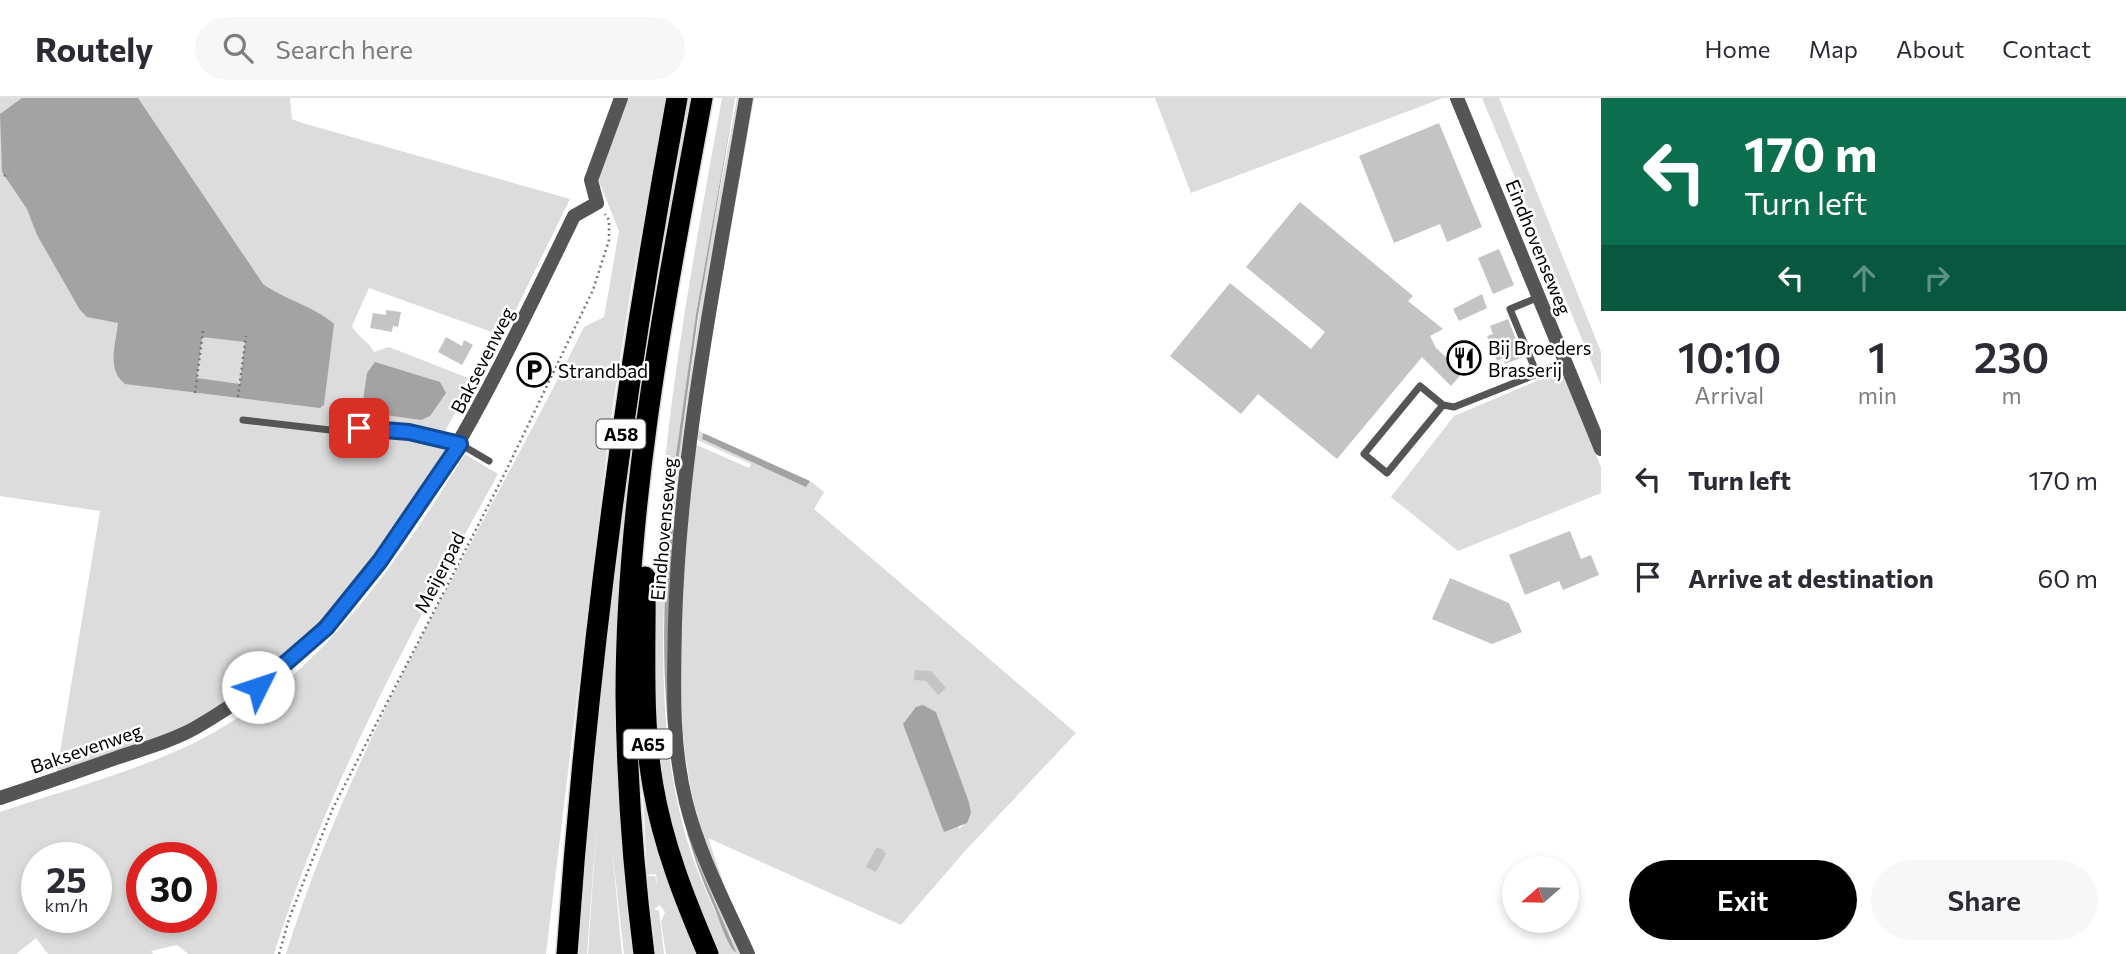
<!DOCTYPE html>
<html lang="en">
<head>
<meta charset="utf-8">
<style>
	body { margin:0; font-family:Commissioner,sans-serif; background:#f7f7f7; color:#2b2b33; height:100vh; display:flex; flex-direction:column; font-size:26px; white-space:nowrap }
	* { box-sizing:border-box; margin:0 }
	p { font-size:23px; color:#7c7c81 }
	.icon { flex:none; width:38px; height:38px; fill:none; stroke:currentColor; stroke-width:2; stroke-linecap:round; stroke-linejoin:round }
	.map { position:relative; flex:1; overflow:hidden }
	.details { display:flex; flex-direction:column; background:#fff; width:525px }
	.details>* { flex:none }
	.top-card { background:#0b6e4f; color:#fff; overflow:hidden }
	.needle { width:46px; rotate:250deg }
	.controls { position:absolute; left:1502px; top:758px; display:grid; gap:14px }
	.controls a { display:grid; place-items:center; width:77px; height:77px; border-radius:50%; background:#fff; box-shadow:0 4px 10px #0003; font-size:35px }
	.speed { position:absolute; left:21px; top:744px; display:flex; gap:14px; font-size:35px; font-weight:700; text-align:center }
	.speed>* { display:grid; place-content:center; width:91px; height:91px; border-radius:50%; background:#fff; box-shadow:0 4px 10px #0003; line-height:1 }
	.speed small { font-size:18px; font-weight:400 }
	.speed .limit { border:10px solid #d22; background:#fff; color:#111 }
	.pin { position:absolute; display:grid; place-items:center; width:60px; height:60px; color:#fff; margin:-30px; border-radius:14px; box-shadow:0 4px 10px #0006 }
	.me { position:absolute; width:77px; margin:-38px; rotate:49deg; stroke-linejoin:round; filter:drop-shadow(0 0 5px #0008) }
	.turn { display:flex; align-items:center; gap:24px; height:147px; padding:0 28px; font-size:32px }
	.turn .icon { width:91px; height:91px; stroke-width:2.5 }
	.turn b { display:block; font-size:49px; line-height:60px }
	.lanes { display:flex; align-items:center; height:66px; padding:0 28px; background:#0003; justify-content:center; gap:35px; direction:ltr }
	.lanes .off { opacity:.35 }
	.eta { display:flex; justify-content:space-evenly; align-items:center; height:119px; text-align:center }
	.eta b { font-size:42px; font-weight:600; line-height:49px }
	.action { display:flex; gap:14px; margin-top:auto; padding:14px 28px }
	.action a { flex:1; height:80px; border-radius:42px; background:#000; color:#fff; font-size:28px; font-weight:600; line-height:80px; text-align:center }
	.action a+a { background:#f7f7f7; color:#2b2b33 }
	ul { padding:0; list-style:none }
	li { display:flex; align-items:center; gap:21px; height:98px; padding:0 28px }
	li div { flex:1 }
	li b { display:block; font-size:26px }
	li em { font-style:normal }
	header { display:flex; align-items:center; gap:42px; box-sizing:border-box; height:98px; padding:0 35px; background:#fff; border-bottom:2px solid #e1e1e2 }
	header strong { font-size:33px }
	nav { display:flex; gap:38px; margin-inline-start:auto; font-size:24px }
	.search { width:490px; height:63px; background:#f7f7f7; display:flex; align-items:center; gap:18px; box-sizing:border-box; padding:0 24px; border-radius:38px; color:#7c7c81; font-size:26px }
	main { display:flex; flex:1; min-height:0 }
	.map>svg:first-child { display:block }
</style>
</head>
<body>
<header>
<strong>Routely</strong>
<div class="search"><svg class="icon" aria-label="search" viewBox="0 0 24 24"><circle cx="10" cy="10" r="6"/><path d="M15 15l6 6"/></svg>Search here</div>
<nav><a>Home</a><a>Map</a><a>About</a><a>Contact</a></nav>
</header>
<main>
<div class="map">
<svg width="1601" height="856" viewBox="0 0 1601 856">
	<rect width="100%" height="100%" fill="#fff"/>
	<!-- green -->
	<g fill="#dcdcdc" fill-rule="evenodd">
		<path d="M0,0H290L292,21L299,24L570,101L503,238L369,190L352,228C358,240 369,243 374,254L389,249L473,282L438,346L449,349L364,478L273,571L192,627L56,678L100,413L0,398Z"/>
		<path d="M625,0H666L631,190L610,327L546,856H286C355,634 482,436 584,229L604,219L619,133L596,76Z"/>
		<path d="M686,0H692L636,348L635,856H624L612,750L622,856H588L597,719L587,856H575L583,746L624,372Z"/>
		<path d="M722,0H735L696,216L672,385H675L706,167L737,0H743L675,497L686,696L745,856H737L699,767L684,720L669,541L674,404H670C662,510 656,625 683,728C694,772 716,814 735,856H718C697,805 676,755 665,701C654,647 655,591 655,537C656,355 690,178 722,0Z"/>
		<path d="M749,0H754L701,300L698,332L703,335L702,341L806,388L810,383L824,394L814,411L1076,635L965,753L901,827L708,740L726,792L754,856C732,810 708,763 696,713C667,600 684,461 692,345L749,370L751,366L693,340ZM936,614L969,704C971,717 969,723 959,731Z"/>
		<path d="M1155,0H1443L1191,95Z"/>
		<path d="M1482,0H1499L1601,254V287Z"/>
		<path d="M1553,276L1564,279L1601,369V395L1458,453L1391,399L1454,318Z"/>
		<path d="M465,356L498,376C413,531 327,686 274,856H188L177,847L151,853L153,856H48L36,840L16,856H0V714C65,692 134,674 196,644C316,584 397,466 465,356ZM37,760H96V819H37ZM142,760H201V819H142Z"/>
		<path d="M642,678L703,856H666L661,824L665,814L660,807L654,811L659,813L664,856H656L647,778H655L657,787L656,776L647,777Z"/>
	</g>
	<!-- water -->
	<g fill="#a3a3a3" fill-rule="evenodd">
		<path d="M22,0H138L263,186C285,202 314,208 334,226L324,307L320,310L125,286C106,271 116,246 118,225L87,219L80,212L37,137L27,111L2,74L0,16ZM202,239L245,244L240,286L197,280Z"/>
		<path d="M735,0L698,218L675,386L672,385L696,216Z"/>
		<path d="M375,264L440,284L446,295L430,318L421,322L364,314L362,309L367,275Z"/>
		<path d="M703,335L810,383L806,389L702,341Z"/>
		<path d="M670,404H674L669,541L684,720L699,767L737,856C727,848 720,823 714,809C656,683 660,540 670,404Z"/>
		<path d="M923,607L936,614L969,704L971,715L967,725L944,734L903,626L916,609Z"/>
	</g>
	<!-- building -->
	<g fill="#c4c4c4">
		<path d="M1439,25L1482,129L1447,144L1440,126L1394,145L1359,58Z"/>
		<path d="M1300,104L1413,198L1408,203L1443,231L1430,238L1436,250L1449,262L1462,247L1476,259L1451,288L1422,259L1337,361L1258,296L1241,316L1170,258L1230,185L1311,251L1325,234L1246,169Z"/>
		<path d="M1499,151L1514,187L1493,196L1478,160Z"/>
		<path d="M1482,196L1487,210L1459,223L1453,211Z"/>
		<path d="M386,212L401,214L398,229L393,228L392,234L370,230L373,215L386,217Z"/>
		<path d="M1508,221L1523,259L1505,266L1503,260L1497,263L1487,238L1493,236L1490,228Z"/>
		<path d="M446,239L462,248L464,242L473,247L462,267L438,254Z"/>
		<path d="M1570,433L1581,461L1591,457L1599,477L1563,492L1559,483L1525,497L1509,457Z"/>
		<path d="M1450,480L1509,505L1522,534L1492,546L1432,521Z"/>
		<path d="M915,572L931,573L946,590L938,597L926,583L914,582Z"/>
		<path d="M876,750L882,751L886,756L876,774L866,769Z"/>
	</g>
	<g fill="none" stroke-linecap="round" stroke-linejoin="round">
		<defs>
			<g id="motorway">
				<path d="M645,479C646,548 641,620 653,688C663,747 685,802 708,856"/>
				<path d="M567,856C587,568 625,283 677,0"/>
				<path d="M644,856C633,770 627,684 626,598C626,397 666,197 702,0"/>
			</g>
		</defs>
		<!-- motorway casing -->
		<use href="#motorway" stroke="#dbdbdb" stroke-width="24"/>
		<!-- path -->
		<g stroke="#777" stroke-width="2.5" stroke-dasharray="2 3.5" stroke-linecap="butt">
			<path d="M4,78L9,75"/>
			<path d="M195,295L203,233"/>
			<path d="M238,299L246,238"/>
			<path d="M279,856L289,821L332,712L506,373L593,192L609,142V122L605,116"/>
		</g>
		<!-- service -->
		<g stroke="#555" stroke-width="7">
			<path d="M1539,199L1510,211L1537,276L1565,264"/>
			<path d="M1443,307L1420,288L1364,356L1387,375L1443,307L1454,309L1537,276"/>
			<path d="M243,322L330,332L359,330L409,334L460,346L489,363"/>
		</g>
		<!-- minor -->
		<g stroke="#555" stroke-width="14">
			<path d="M746,0C717,174 680,349 675,525C674,586 671,644 686,704C699,757 726,807 748,856"/>
			<path d="M0,700C39,687 77,674 116,660C142,651 170,644 195,630C388,520 480,310 574,118L597,105L591,82L621,0"/>
		</g>
		<!-- tertiary -->
		<path stroke="#555" stroke-width="14" d="M1457,0L1601,351"/>
		<!-- motorway -->
		<use href="#motorway" stroke="#000" stroke-width="21"/>
	</g>
	<g fill="none" stroke-linecap="round" stroke-linejoin="round">
		<defs>
			<path id="route" d="M258,589L326,530L380,463L460,346L409,334L359,330"/>
		</defs>
		<!-- route casing -->
		<use href="#route" stroke="#114b97" stroke-width="18"/>
		<!-- route -->
		<use href="#route" stroke="#1a73e8" stroke-width="12"/>
	</g>
	<!-- icons -->
	<defs>
		<symbol id="restaurant-ring" viewBox="-11 -11 22 22"><circle r="9.5" fill="#fff" stroke="#000" stroke-width="1.5"/><path d="M-5-6h1v4h1v-4h1v4h1v-4h1v5L-1.5 .5V6h-2V.5L-5-1ZM5-6V6H3V1.5H1.5Q1.5-4 5-6Z" fill="#000"/></symbol>
		<symbol id="parking-ring" viewBox="-11 -11 22 22"><circle r="9.5" fill="#fff" stroke="#000" stroke-width="1.5"/><path d="M-3.5-5.5H1a3.5 3.5 0 0 1 0 7H-1V5.5H-3.5ZM-1-3.4V-.6H.8a1.4 1.4 0 0 0 0-2.8Z" fill="#000"/></symbol>
	</defs>
	<g fill-rule="evenodd">
		<use href="#restaurant-ring" x="1445" y="241" width="38" height="38"/>
		<use href="#parking-ring" x="515" y="253" width="38" height="38"/>
	</g>
	<g text-anchor="middle" dominant-baseline="central" stroke-width="5" stroke-linejoin="round" paint-order="stroke">
		<!-- shield labels -->
		<g fill="#fff" stroke="#4c4c4c" stroke-width="2">
			<rect x="596.5" y="321.5" width="49" height="29" rx="5"/>
			<rect x="623.5" y="631.5" width="49" height="29" rx="5"/>
		</g>
		<g font-size="18" font-weight="bold" fill="#000">
			<text x="621" y="336">A58</text>
			<text x="648" y="646">A65</text>
		</g>
		<!-- street labels -->
		<g font-size="19" fill="#000" stroke="#fff">
			<text transform="translate(1539 149) rotate(68)">Eindhovenseweg</text>
			<text transform="translate(482 262) rotate(-63)">Baksevenweg</text>
			<text transform="translate(663 431) rotate(-85)">Eindhovenseweg</text>
			<text transform="translate(439 474) rotate(-63)">Meijerpad</text>
			<text transform="translate(86 650) rotate(-19)">Baksevenweg</text>
		</g>
		<!-- poi labels -->
		<g font-size="19" fill="#000" stroke="#fff" text-anchor="start">
			<text x="1488" y="249">Bij Broeders<tspan x="1488" dy="22">Brasserij</tspan></text>
			<text x="558" y="272">Strandbad</text>
		</g>
	</g>
</svg>
<div class="controls">
<a><svg class="needle" viewBox="-14 -14 28 28"><path d="M0-13l5 13h-10z" fill="#e53935"/><path d="M0 13l5-13h-10z" fill="#7c7c81"/></svg></a>
</div>
<div class="speed"><div>25<small>km/h</small></div><div class="limit">30</div></div>
<div class="pin" style="left:359px;top:330px;background:#d93025"><svg class="icon" aria-label="arrive" viewBox="0 0 24 24"><path d="M6 21V4h12l-3 4 3 4H6"/></svg></div>
<svg class="me" style="left:258px;top:589px" viewBox="-20 -20 40 40"><circle r="19" fill="#fff"/><path d="M0-13L10 11 0 6-10 11z" fill="#1a73e8"/></svg>
</div>
<section class="details">
<div class="top-card">
<div class="turn"><svg class="icon" aria-label="left" viewBox="0 0 24 24"><path d="M17 20v-9H6M10 6l-5 5 5 5"/></svg><div><b>170 m</b>Turn left</div></div>
<div class="lanes"><svg class="icon" aria-label="left" viewBox="0 0 24 24"><path d="M17 20v-9H6M10 6l-5 5 5 5"/></svg><svg class="icon off" aria-label="ahead" viewBox="0 0 24 24"><path d="M12 20V5M6 11l6-6 6 6"/></svg><svg class="icon off" aria-label="right" viewBox="0 0 24 24"><path d="M7 20v-9h11M14 6l5 5-5 5"/></svg></div>
</div>
<div class="eta">
<div><b>10:10</b><p>Arrival</p></div>
<div><b>1</b><p>min</p></div>
<div><b>230</b><p>m</p></div>
</div>
<ul>
<li><svg class="icon" aria-label="left" viewBox="0 0 24 24"><path d="M17 20v-9H6M10 6l-5 5 5 5"/></svg><div><b>Turn left</b></div><em>170 m</em></li>
<li><svg class="icon" aria-label="arrive" viewBox="0 0 24 24"><path d="M6 21V4h12l-3 4 3 4H6"/></svg><div><b>Arrive at destination</b></div><em>60 m</em></li>
</ul>
<div class="action"><a>Exit</a><a>Share</a></div>
</section>
</main>
</body>
</html>
